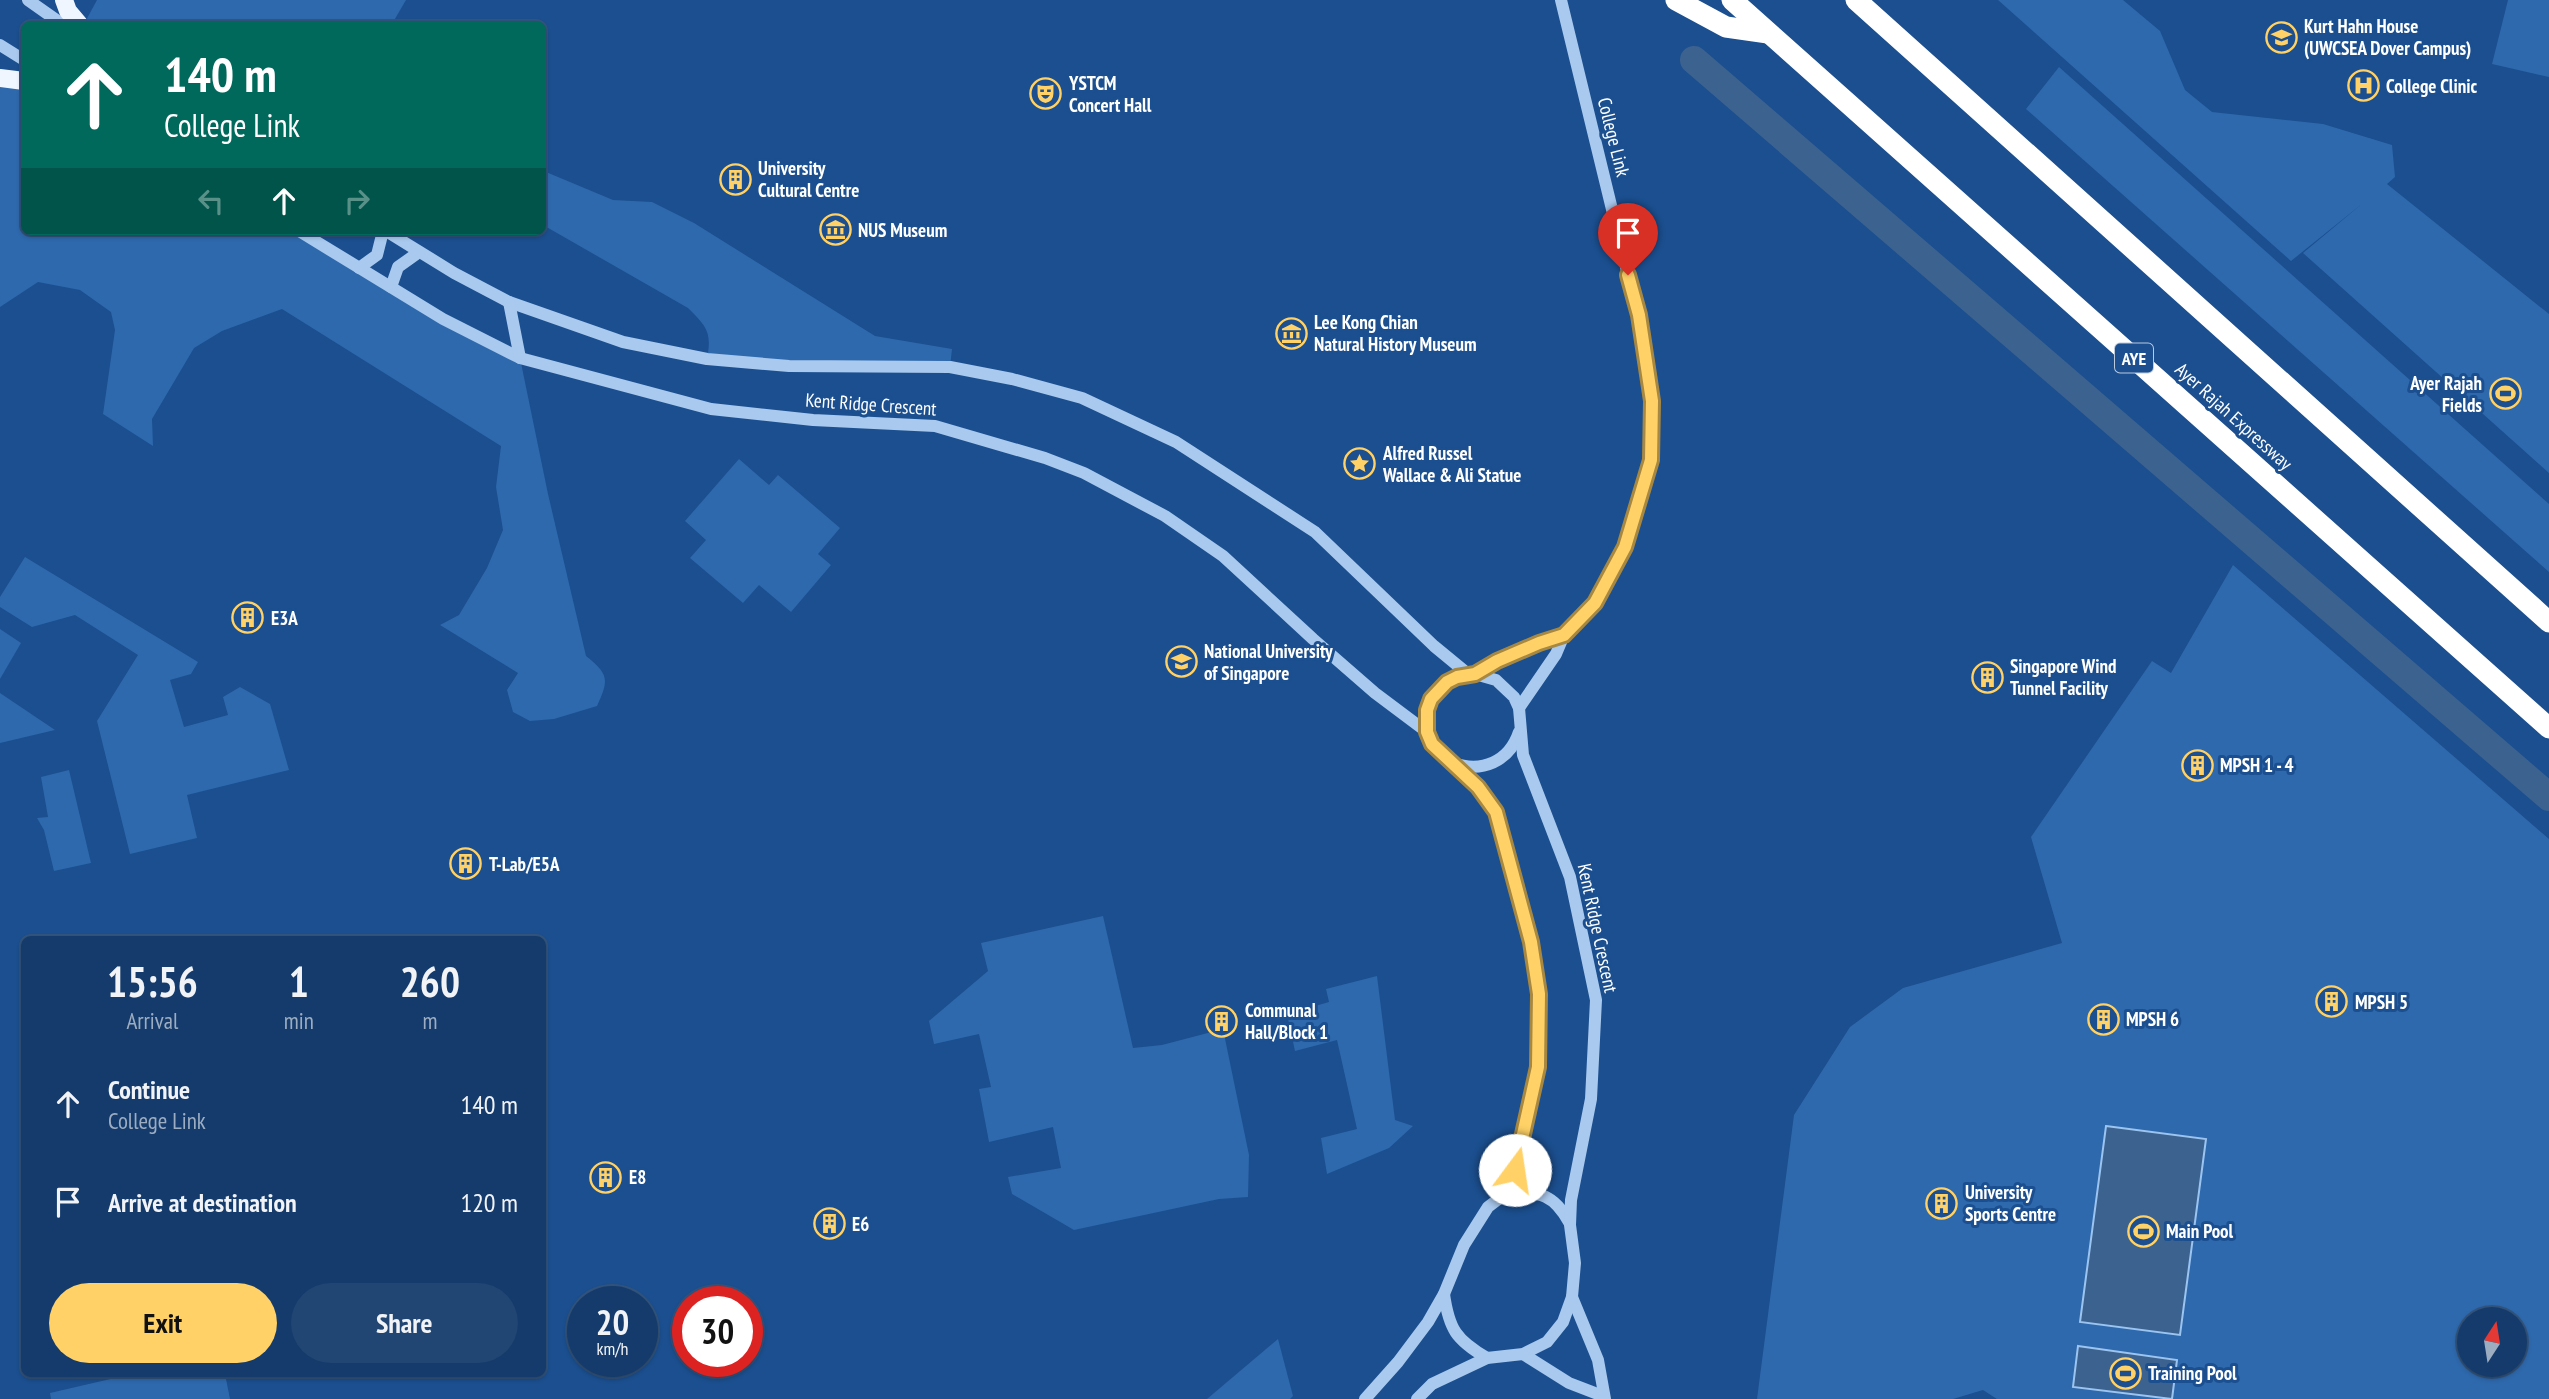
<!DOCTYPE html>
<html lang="en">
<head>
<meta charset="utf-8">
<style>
	body { margin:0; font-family:"PT Sans Narrow",sans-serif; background:#214673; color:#f1f3f6; height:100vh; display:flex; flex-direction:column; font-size:26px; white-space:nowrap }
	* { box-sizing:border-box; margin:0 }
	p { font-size:23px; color:#9dadc1 }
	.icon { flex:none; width:38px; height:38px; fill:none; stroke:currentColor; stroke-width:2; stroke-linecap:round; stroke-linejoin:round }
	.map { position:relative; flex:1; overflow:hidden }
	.details { position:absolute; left:21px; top:936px; width:525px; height:441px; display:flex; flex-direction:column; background:#143b6b; border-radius:10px; box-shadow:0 2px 5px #0004,0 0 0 2px #33557e }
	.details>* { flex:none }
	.top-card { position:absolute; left:21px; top:21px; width:525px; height:214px; border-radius:10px; box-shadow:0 2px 5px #0004,0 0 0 2px #33557e; background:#00695c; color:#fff; overflow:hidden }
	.needle { width:46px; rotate:12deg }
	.tools { position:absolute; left:2457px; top:1307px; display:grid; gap:14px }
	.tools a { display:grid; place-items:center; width:70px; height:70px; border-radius:50%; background:#143b6b; box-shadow:0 2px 5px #0004,0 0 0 2px #33557e; font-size:35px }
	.speed { position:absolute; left:567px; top:1286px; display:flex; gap:14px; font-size:35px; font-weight:700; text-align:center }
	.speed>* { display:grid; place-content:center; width:91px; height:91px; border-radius:50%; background:#143b6b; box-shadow:0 2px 5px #0004,0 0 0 2px #33557e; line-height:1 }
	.speed small { font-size:18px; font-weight:400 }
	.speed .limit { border:10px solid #d22; background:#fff; color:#111 }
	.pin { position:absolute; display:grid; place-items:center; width:60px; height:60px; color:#fff; margin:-72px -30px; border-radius:50% 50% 50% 0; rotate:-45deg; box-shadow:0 0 7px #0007 }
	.pin .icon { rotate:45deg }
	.me { position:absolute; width:77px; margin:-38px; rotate:14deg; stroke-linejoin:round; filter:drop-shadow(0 0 5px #0008) }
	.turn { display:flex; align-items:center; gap:24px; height:147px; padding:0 28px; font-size:32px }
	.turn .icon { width:91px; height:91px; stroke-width:2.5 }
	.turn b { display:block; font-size:49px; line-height:60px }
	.lanes { display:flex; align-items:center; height:66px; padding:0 28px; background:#0003; justify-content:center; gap:35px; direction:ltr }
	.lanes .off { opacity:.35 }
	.eta { display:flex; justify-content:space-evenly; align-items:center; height:119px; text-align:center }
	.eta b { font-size:42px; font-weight:600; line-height:49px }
	.primary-button { display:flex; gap:14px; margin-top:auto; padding:14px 28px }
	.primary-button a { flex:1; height:80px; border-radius:42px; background:#ffd166; color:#111; font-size:28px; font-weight:600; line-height:80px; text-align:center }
	.primary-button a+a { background:#214673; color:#f1f3f6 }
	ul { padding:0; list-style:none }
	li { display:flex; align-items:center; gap:21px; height:98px; padding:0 28px }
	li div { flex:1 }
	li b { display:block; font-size:26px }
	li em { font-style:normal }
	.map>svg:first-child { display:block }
</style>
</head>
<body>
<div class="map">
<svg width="2549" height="1399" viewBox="0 0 2549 1399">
	<rect width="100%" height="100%" fill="#1b4f8f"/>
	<!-- green -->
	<g fill="#2e69ad" fill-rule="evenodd">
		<path d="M97,0H406L392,24H84Z"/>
		<path d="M1998,0H2123L2160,31L2185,90L2212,112L2323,124L2392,145L2395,177L2387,184L2549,314V473L2303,253L2363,203L2291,261Z"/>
		<path d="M2508,0H2549V77L2492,64Z"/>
		<path d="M2059,67L2549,504V572L2026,109Z"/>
		<path d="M0,78L24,81V231H299L520,358L548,494L586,656C609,674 609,680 597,706L554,719L530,721L513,712L507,690L518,673L440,625L459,615L487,568L503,530L496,487L501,446L282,309L222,331L194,348L152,419L153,446L103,414L115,330L111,312L80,290L38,282L0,307Z"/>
		<path d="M546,172L613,200L652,202L694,223L875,336L952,349L950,367L707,359C712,332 707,327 688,308L543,225L542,178Z"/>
		<path d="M739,459L769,485L778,475L840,528L818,554L831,565L791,612L759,585L743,603L690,558L706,540L685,521Z"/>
		<path d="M25,557L198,662L191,674L170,680L184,727L228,715L223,697L240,687L270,704L289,770L187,795L197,838L130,854L97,721L138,655L75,615L32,627L0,607V597Z"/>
		<path d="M2233,565L2549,839V1399H1997L1983,1390L1953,1399H1757L1794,1115L1850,1027L1903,988L2062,943L2031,837L2152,661L2171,673ZM2469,1320H2515V1365H2469Z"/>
		<path d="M0,629L21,643L0,679Z"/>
		<path d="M0,693L55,730L0,743Z"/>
		<path d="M69,770L91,863L54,871L44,830L37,818L48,817L41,777Z"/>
		<path d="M1103,916L1133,1048L1162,1045L1223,1029L1249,1155L1248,1197L1219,1199L1074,1230L1012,1194L1008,1177L1061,1168L1053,1127L989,1142L979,1089L991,1087L979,1034L934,1044L929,1021L988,971L981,943Z"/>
		<path d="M1377,976L1395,1120L1413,1126L1389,1148L1327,1174L1321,1138L1357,1129L1337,1040L1295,1051L1287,1014L1329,1002L1326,989Z"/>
		<path d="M1278,1339L1293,1396L1290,1399H1207Z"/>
		<path d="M132,1374H225L230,1399H51L50,1393Z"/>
	</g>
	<!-- water -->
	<g fill="#3c6290" stroke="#9cc4f0" stroke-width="2">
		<path d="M2106,1126L2206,1139L2180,1335L2080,1322Z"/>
		<path d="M2078,1346L2177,1360L2172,1399L2073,1387Z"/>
	</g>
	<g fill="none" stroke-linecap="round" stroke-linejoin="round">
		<!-- canal -->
		<path stroke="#3c6290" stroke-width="28" d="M1694,60L2549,797"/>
		<!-- minor -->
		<g stroke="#a9c9ee" stroke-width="12">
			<path d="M28,0L62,24"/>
			<path d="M0,45L24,60"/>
			<path d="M299,231L443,319L520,358L711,409L813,420L935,426L1045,458L1084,473L1165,516L1223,556L1313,639L1375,693L1427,732"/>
			<path d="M386,231L454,273L509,302L623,342L707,359L789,366L950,367L1012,379L1082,398L1176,442L1315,532L1434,646L1468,674"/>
			<path d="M359,268L377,255L383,231"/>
			<path d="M391,287L398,267L419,252"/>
			<path d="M509,302L520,358"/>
			<path d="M1475,674L1497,661L1539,643L1564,635L1571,630L1595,603L1625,547L1651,460L1652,401L1639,315L1628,275L1561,0"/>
			<path d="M1519,708L1556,654L1564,635"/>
			<path d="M1453,763C1482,773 1509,762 1519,732"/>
			<path d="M1509,1191C1540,1193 1553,1193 1569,1222"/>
			<path d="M1444,1294C1449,1329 1456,1340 1487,1358"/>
			<path d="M1572,1297L1598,1360L1605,1399"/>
			<path d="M1523,1354L1569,1383L1603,1396"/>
			<path d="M1365,1399L1398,1362L1428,1322L1444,1294L1464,1245L1488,1207L1509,1191L1521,1149L1538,1067L1539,994L1531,942L1496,812L1478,787L1441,754L1427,732V710L1438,690L1457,677L1475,674L1496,680L1514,697L1519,708L1523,755L1570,877L1596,1000L1591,1099L1571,1200L1570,1225L1575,1263L1572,1297L1563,1322L1547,1342L1523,1354L1487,1358L1432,1384L1417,1399"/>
		</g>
		<!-- major -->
		<g stroke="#f0f6ff" stroke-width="18">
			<path d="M64,0L68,11L79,24"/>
			<path d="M0,78L24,81"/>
		</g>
		<!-- highway -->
		<g stroke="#fff" stroke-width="21">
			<path d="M1676,0L1726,27L1768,33"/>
			<path d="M1732,0L2549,728"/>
			<path d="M1856,0L2549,622"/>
		</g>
	</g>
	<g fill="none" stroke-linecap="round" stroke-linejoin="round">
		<defs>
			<path id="route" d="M1515,1170L1538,1067L1539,994L1531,942L1496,812L1478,787L1432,744L1427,732V710L1431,699L1447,682L1457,677L1475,674L1497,661L1539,643L1564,635L1595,603L1625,547L1651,460L1652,401L1639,315L1628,275"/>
		</defs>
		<!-- route casing -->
		<use href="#route" stroke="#a68842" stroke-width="18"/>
		<!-- route -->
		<use href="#route" stroke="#ffd166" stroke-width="12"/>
	</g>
	<!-- icons -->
	<defs>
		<symbol id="school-ring" viewBox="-11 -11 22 22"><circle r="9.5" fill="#1b4f8f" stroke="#ffd166" stroke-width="1.5"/><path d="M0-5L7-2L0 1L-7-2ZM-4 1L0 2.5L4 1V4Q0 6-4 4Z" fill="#ffd166"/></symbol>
		<symbol id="hospital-ring" viewBox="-11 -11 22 22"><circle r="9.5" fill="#1b4f8f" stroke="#ffd166" stroke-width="1.5"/><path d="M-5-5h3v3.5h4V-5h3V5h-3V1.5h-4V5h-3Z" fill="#ffd166"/></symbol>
		<symbol id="theatre-ring" viewBox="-11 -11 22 22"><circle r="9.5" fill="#1b4f8f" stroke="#ffd166" stroke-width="1.5"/><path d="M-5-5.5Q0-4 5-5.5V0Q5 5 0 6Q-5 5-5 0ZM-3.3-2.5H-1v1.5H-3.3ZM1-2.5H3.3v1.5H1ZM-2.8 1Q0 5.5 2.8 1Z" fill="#ffd166"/></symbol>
		<symbol id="building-ring" viewBox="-11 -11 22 22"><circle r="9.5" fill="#1b4f8f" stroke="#ffd166" stroke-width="1.5"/><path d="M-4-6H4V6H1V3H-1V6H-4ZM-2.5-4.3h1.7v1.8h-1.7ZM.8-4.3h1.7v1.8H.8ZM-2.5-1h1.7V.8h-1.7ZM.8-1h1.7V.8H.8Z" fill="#ffd166"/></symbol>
		<symbol id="museum-ring" viewBox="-11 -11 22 22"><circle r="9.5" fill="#1b4f8f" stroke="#ffd166" stroke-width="1.5"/><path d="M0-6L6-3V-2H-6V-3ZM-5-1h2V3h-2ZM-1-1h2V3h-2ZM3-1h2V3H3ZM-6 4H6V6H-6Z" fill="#ffd166"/></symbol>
		<symbol id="stadium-ring" viewBox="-11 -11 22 22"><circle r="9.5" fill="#1b4f8f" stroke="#ffd166" stroke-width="1.5"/><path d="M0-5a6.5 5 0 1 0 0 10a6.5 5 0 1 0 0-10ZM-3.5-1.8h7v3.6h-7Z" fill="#ffd166"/></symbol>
		<symbol id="sight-ring" viewBox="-11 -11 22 22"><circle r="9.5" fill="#1b4f8f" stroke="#ffd166" stroke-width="1.5"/><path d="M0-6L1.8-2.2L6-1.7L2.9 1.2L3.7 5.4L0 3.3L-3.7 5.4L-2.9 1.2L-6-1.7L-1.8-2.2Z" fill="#ffd166"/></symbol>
		<symbol id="university-ring" viewBox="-11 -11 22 22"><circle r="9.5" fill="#1b4f8f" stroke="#ffd166" stroke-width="1.5"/><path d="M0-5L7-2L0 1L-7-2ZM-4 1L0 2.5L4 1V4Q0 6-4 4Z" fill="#ffd166"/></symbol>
	</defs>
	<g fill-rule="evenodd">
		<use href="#school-ring" x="2264" y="20" width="35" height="35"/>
		<use href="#hospital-ring" x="2346" y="68" width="35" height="35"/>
		<use href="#theatre-ring" x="1028" y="76" width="35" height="35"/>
		<use href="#building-ring" x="718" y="162" width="35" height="35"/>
		<use href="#museum-ring" x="818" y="212" width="35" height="35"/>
		<use href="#museum-ring" x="1274" y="316" width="35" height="35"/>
		<use href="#stadium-ring" x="2488" y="376" width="35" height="35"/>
		<use href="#sight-ring" x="1342" y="446" width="35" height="35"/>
		<use href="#building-ring" x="230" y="600" width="35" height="35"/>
		<use href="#university-ring" x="1164" y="644" width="35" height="35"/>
		<use href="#building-ring" x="1970" y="660" width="35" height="35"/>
		<use href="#building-ring" x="2180" y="748" width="35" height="35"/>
		<use href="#building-ring" x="448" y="846" width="35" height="35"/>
		<use href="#building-ring" x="2314" y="984" width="35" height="35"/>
		<use href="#building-ring" x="2086" y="1002" width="35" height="35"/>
		<use href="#building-ring" x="1204" y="1004" width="35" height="35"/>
		<use href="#building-ring" x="588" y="1160" width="35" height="35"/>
		<use href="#building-ring" x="1924" y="1186" width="35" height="35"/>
		<use href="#building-ring" x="812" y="1206" width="35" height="35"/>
		<use href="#stadium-ring" x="2126" y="1214" width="35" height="35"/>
		<use href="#stadium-ring" x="2108" y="1356" width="35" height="35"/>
	</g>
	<g text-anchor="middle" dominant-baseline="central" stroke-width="6" stroke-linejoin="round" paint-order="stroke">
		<!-- shield labels -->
		<rect fill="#1b4f8f" stroke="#bbcadd" stroke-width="2" x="2115" y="343.5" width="38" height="29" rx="5"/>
		<g font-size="18" font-weight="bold" fill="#fff">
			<text x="2134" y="358">AYE</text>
		</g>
		<!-- poi labels -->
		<g font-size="19" font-weight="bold" fill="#fff" stroke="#1b4f8f" text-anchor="start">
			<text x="2304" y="26">Kurt Hahn House<tspan x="2304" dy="22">(UWCSEA Dover Campus)</tspan></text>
			<text x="1069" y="83">YSTCM<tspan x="1069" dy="22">Concert Hall</tspan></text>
			<text x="2386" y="86">College Clinic</text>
			<text x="758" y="168">University<tspan x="758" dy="22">Cultural Centre</tspan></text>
			<text x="858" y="230">NUS Museum</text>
			<text x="1314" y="322">Lee Kong Chian<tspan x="1314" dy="22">Natural History Museum</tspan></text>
			<text x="2482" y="383" text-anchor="end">Ayer Rajah<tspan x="2482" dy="22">Fields</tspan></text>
			<text x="1383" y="453">Alfred Russel<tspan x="1383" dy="22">Wallace &amp; Ali Statue</tspan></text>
			<text x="271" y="618">E3A</text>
			<text x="1204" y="651">National University<tspan x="1204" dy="22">of Singapore</tspan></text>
			<text x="2010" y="666">Singapore Wind<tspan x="2010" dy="22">Tunnel Facility</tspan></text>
			<text x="2220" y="765">MPSH 1 - 4</text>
			<text x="489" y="864">T-Lab/E5A</text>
			<text x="2355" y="1002">MPSH 5</text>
			<text x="1245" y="1010">Communal<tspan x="1245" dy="22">Hall/Block 1</tspan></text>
			<text x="2126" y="1019">MPSH 6</text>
			<text x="629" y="1177">E8</text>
			<text x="1965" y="1192">University<tspan x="1965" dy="22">Sports Centre</tspan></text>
			<text x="852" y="1224">E6</text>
			<text x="2166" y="1231">Main Pool</text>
			<text x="2148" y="1373">Training Pool</text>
		</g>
		<!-- street labels -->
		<g font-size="19" fill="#fff" stroke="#1b4f8f">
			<text transform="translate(1614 137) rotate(76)">College Link</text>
			<text transform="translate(871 404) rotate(4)">Kent Ridge Crescent</text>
			<text transform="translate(2234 416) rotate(42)">Ayer Rajah Expressway</text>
			<text transform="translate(1598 928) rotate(78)">Kent Ridge Crescent</text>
		</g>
	</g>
</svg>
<div class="tools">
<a><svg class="needle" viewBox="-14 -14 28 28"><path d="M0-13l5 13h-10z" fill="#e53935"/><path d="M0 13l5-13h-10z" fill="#9dadc1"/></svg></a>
</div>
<div class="speed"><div>20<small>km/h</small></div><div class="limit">30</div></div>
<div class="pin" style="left:1628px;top:275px;background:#d93025"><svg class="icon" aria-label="arrive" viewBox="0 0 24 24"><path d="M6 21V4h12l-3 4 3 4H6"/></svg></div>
<svg class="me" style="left:1515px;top:1170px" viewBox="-20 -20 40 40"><circle r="19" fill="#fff"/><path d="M0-13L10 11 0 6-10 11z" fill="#ffd166"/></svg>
<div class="top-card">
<div class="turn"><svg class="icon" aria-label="ahead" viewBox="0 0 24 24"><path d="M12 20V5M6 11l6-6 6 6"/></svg><div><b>140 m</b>College Link</div></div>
<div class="lanes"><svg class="icon off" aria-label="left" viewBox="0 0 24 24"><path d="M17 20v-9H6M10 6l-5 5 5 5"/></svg><svg class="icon" aria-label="ahead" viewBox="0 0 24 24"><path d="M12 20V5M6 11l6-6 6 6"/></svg><svg class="icon off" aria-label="right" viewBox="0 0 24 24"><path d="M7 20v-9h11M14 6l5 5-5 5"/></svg></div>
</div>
<section class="details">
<div class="eta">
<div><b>15:56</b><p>Arrival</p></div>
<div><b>1</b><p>min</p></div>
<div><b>260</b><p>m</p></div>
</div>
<ul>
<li><svg class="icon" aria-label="ahead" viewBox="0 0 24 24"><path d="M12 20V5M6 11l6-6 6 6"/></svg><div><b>Continue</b><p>College Link</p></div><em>140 m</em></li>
<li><svg class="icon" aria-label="arrive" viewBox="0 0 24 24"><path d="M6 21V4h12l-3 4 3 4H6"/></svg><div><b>Arrive at destination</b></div><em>120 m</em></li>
</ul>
<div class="primary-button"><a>Exit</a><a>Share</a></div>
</section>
</div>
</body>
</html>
